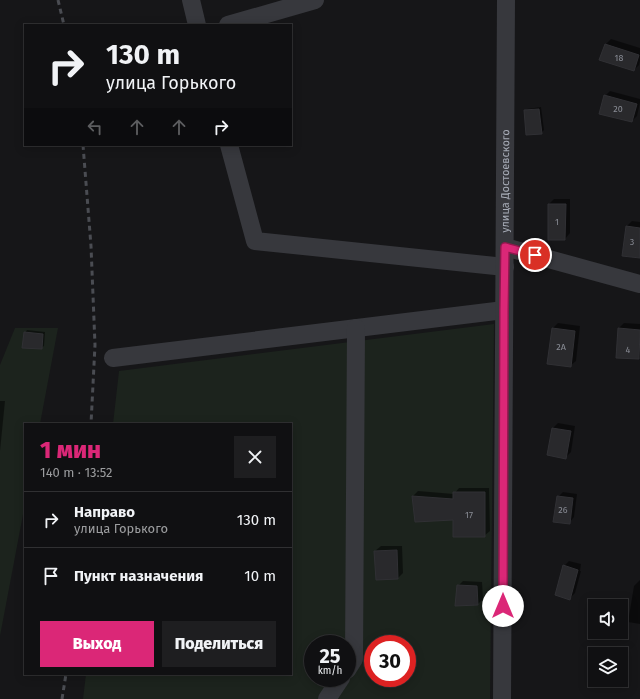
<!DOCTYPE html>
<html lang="ru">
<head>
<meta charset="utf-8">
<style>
	body { margin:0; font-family:"Fira Sans",sans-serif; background:#1e1e20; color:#f1f3f6; height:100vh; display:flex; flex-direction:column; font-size:15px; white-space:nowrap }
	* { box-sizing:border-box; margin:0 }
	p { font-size:13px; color:#9c9d9f }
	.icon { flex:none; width:22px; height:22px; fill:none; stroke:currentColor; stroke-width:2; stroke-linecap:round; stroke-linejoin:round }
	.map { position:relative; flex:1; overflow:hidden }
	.details { position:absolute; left:24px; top:423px; width:268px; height:252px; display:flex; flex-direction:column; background:#101012; border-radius:0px; box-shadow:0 2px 10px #0003,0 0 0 1px #303032 }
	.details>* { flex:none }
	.guide { position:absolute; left:24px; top:24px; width:268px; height:122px; border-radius:0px; box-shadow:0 2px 10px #0003,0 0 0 1px #303032; background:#101012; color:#f1f3f6; overflow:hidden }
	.controls { position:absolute; left:588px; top:599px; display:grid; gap:8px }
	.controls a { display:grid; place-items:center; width:40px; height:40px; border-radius:0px; background:#101012; box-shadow:0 2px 10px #0003,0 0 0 1px #303032; font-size:20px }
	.speed { position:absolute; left:304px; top:635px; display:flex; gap:8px; font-size:20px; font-weight:700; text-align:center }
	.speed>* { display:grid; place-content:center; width:52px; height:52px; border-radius:50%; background:#101012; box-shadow:0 2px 10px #0003,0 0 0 1px #303032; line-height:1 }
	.speed small { font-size:10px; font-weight:400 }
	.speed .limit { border:6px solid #d22; background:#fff; color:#111 }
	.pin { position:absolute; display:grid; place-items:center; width:34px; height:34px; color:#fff; margin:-17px; border:2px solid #fff; border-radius:50%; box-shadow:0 1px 4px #0007 }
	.me { position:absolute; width:44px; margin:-22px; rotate:0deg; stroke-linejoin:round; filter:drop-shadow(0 0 3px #0008) }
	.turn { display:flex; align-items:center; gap:14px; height:84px; padding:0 16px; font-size:18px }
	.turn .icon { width:52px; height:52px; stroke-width:2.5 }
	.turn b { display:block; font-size:28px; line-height:34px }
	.lanes { display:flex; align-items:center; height:38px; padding:0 16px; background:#0003; justify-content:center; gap:20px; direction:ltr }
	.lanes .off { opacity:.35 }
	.round { display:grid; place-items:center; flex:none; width:42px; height:42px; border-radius:0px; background:#1e1e20 }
	.overview { display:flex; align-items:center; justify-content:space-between; height:68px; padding:0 16px }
	h1 { font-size:24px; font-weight:800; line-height:30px; color:#db2777 }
	.primary-button { display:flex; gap:8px; margin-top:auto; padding:8px 16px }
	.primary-button a { flex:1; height:46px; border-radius:0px; background:#db2777; color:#fff; font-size:16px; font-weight:800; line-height:46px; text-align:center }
	.primary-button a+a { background:#1e1e20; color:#f1f3f6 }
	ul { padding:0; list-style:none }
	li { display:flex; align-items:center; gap:12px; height:56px; padding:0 16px; border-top:1px solid #303032 }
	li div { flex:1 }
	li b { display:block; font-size:15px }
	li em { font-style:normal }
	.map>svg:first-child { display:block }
</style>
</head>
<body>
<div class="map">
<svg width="640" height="699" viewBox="0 0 640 699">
	<rect width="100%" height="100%" fill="#161618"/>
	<!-- green -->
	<g fill="#1c231d" fill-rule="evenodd">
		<path d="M494,324L490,699H83L86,674H291V424H113L119,371ZM313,644H347V678H313ZM373,644H407V678H373Z"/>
		<path d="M15,328H58L40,424H25V504L0,636V365Z"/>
	</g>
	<!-- shadow -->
	<g fill="#0007">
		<path d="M611,39L640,48V61L639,65L634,70L606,44Z"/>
		<path d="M610,91L640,99V103L637,116L632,121L605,96Z"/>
		<path d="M541,107L544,130L541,133L525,111L527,109Z"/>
		<path d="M554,199H570V233L565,239L549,204Z"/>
		<path d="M632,221L640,222V257L627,226Z"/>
		<path d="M558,323L580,326L576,361L570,366L548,363L553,328Z"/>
		<path d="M624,323L640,324V357L638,358L619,328Z"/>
		<path d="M27,330L45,332L44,346L41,348L25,333Z"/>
		<path d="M0,401H5L0,451Z"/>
		<path d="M199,422L217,423V424H196Z"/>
		<path d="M558,423L575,426L571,452L565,458L553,428Z"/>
		<path d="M459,488H489L490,531L484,536L413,496L418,491L454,494Z"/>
		<path d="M563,492L577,494L574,517L569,523L558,497Z"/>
		<path d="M381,546H402L403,573L398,578L377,579L375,551Z"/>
		<path d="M569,561L581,564L580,571H581L575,593L570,598L564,566Z"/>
		<path d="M640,580V624L628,622L634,586Z"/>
		<path d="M463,581L482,582L483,599L478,604L458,586Z"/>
	</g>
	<!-- building -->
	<g fill="#29292c" stroke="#303034">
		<path d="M605,44L639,55L634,71L599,60Z"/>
		<path d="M604,95L637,104L632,122L599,114Z"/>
		<path d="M539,109L542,134L526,135L524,110Z"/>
		<path d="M548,204H566L565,240H548Z"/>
		<path d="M626,226L640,228V258L622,256Z"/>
		<path d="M552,328L575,331L571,367L547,364Z"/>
		<path d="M618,328L640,330L639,359L616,358Z"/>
		<path d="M24,332L43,334L42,349L22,348Z"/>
		<path d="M552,428L571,431L566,459L547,455Z"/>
		<path d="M453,492H485V537H453V520L415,522L412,496L453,499Z"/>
		<path d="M557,496L573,498L570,524L553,522Z"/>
		<path d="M397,550L398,579L376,580L374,551Z"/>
		<path d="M563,565L578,570L570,600L555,595Z"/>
		<path d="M457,585L477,586L478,605L455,606Z"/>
	</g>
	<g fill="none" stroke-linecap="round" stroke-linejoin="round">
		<!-- minor -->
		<g stroke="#37383d" stroke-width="18">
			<path d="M191,0L197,25"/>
			<path d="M228,25L315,0"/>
			<path d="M229,145L255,241L505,267"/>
			<path d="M505,247L640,284"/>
			<path d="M113,358L504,310"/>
			<path d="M347,670L354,659L356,328"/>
			<path d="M327,699L341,678"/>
			<path id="s1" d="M502,699L506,0"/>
		</g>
		<!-- rail -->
		<g stroke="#4a4c52" stroke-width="3" stroke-dasharray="5 4" stroke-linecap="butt">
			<path d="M58,0L64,25"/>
			<path d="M83,145L91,246L95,345L91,424"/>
			<path d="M62,699L66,674"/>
		</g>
	</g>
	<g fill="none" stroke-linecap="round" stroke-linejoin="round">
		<defs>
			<path id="route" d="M503,606L504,310L505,247L535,255"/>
		</defs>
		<!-- route casing -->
		<use href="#route" stroke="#8e194d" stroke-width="10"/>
		<!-- route -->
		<use href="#route" stroke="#db2777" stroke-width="7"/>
	</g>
	<g text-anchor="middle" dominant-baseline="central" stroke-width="4" stroke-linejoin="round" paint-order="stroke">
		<!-- number labels -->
		<g font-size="9" fill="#888b94">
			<text x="619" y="58">18</text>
			<text x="618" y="109">20</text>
			<text x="557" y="222">1</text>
			<text x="632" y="242">3</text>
			<text x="561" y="347">2А</text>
			<text x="628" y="350">4</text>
			<text x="563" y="510">26</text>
			<text x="469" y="515">17</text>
		</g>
		<!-- street labels -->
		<g font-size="11" fill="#a8adb8" stroke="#111113">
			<text stroke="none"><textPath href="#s1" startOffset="518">улица Достоевского</textPath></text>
		</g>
	</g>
</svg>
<div class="controls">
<a><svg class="icon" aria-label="sound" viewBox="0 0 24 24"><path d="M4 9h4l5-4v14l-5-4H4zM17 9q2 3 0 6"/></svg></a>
<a><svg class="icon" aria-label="layers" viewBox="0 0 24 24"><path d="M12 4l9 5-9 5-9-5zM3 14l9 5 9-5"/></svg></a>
</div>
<div class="speed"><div>25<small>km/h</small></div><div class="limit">30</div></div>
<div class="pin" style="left:535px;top:255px;background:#d93025"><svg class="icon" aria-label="arrive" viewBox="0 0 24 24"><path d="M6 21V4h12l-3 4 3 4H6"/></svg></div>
<svg class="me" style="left:503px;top:606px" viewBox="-20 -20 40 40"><circle r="19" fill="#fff"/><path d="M0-13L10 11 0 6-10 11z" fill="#db2777"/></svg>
<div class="guide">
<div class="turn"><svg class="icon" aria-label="right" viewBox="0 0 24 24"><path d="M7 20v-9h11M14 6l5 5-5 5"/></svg><div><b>130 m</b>улица Горького</div></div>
<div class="lanes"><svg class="icon off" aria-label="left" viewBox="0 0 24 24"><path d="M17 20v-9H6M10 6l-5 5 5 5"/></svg><svg class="icon off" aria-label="ahead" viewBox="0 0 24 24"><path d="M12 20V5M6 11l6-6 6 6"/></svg><svg class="icon off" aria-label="ahead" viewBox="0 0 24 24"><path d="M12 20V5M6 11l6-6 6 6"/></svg><svg class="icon" aria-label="right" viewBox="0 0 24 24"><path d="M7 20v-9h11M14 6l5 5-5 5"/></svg></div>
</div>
<section class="details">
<div class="overview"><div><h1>1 мин</h1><p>140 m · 13:52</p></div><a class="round"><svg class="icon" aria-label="close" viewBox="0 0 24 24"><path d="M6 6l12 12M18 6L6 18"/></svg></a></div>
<ul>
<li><svg class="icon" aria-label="right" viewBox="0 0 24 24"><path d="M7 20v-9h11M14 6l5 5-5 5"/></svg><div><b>Направо</b><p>улица Горького</p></div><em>130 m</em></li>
<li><svg class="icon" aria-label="arrive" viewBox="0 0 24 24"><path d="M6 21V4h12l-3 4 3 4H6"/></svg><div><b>Пункт назначения</b></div><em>10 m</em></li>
</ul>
<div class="primary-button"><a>Выход</a><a>Поделиться</a></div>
</section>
</div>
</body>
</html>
